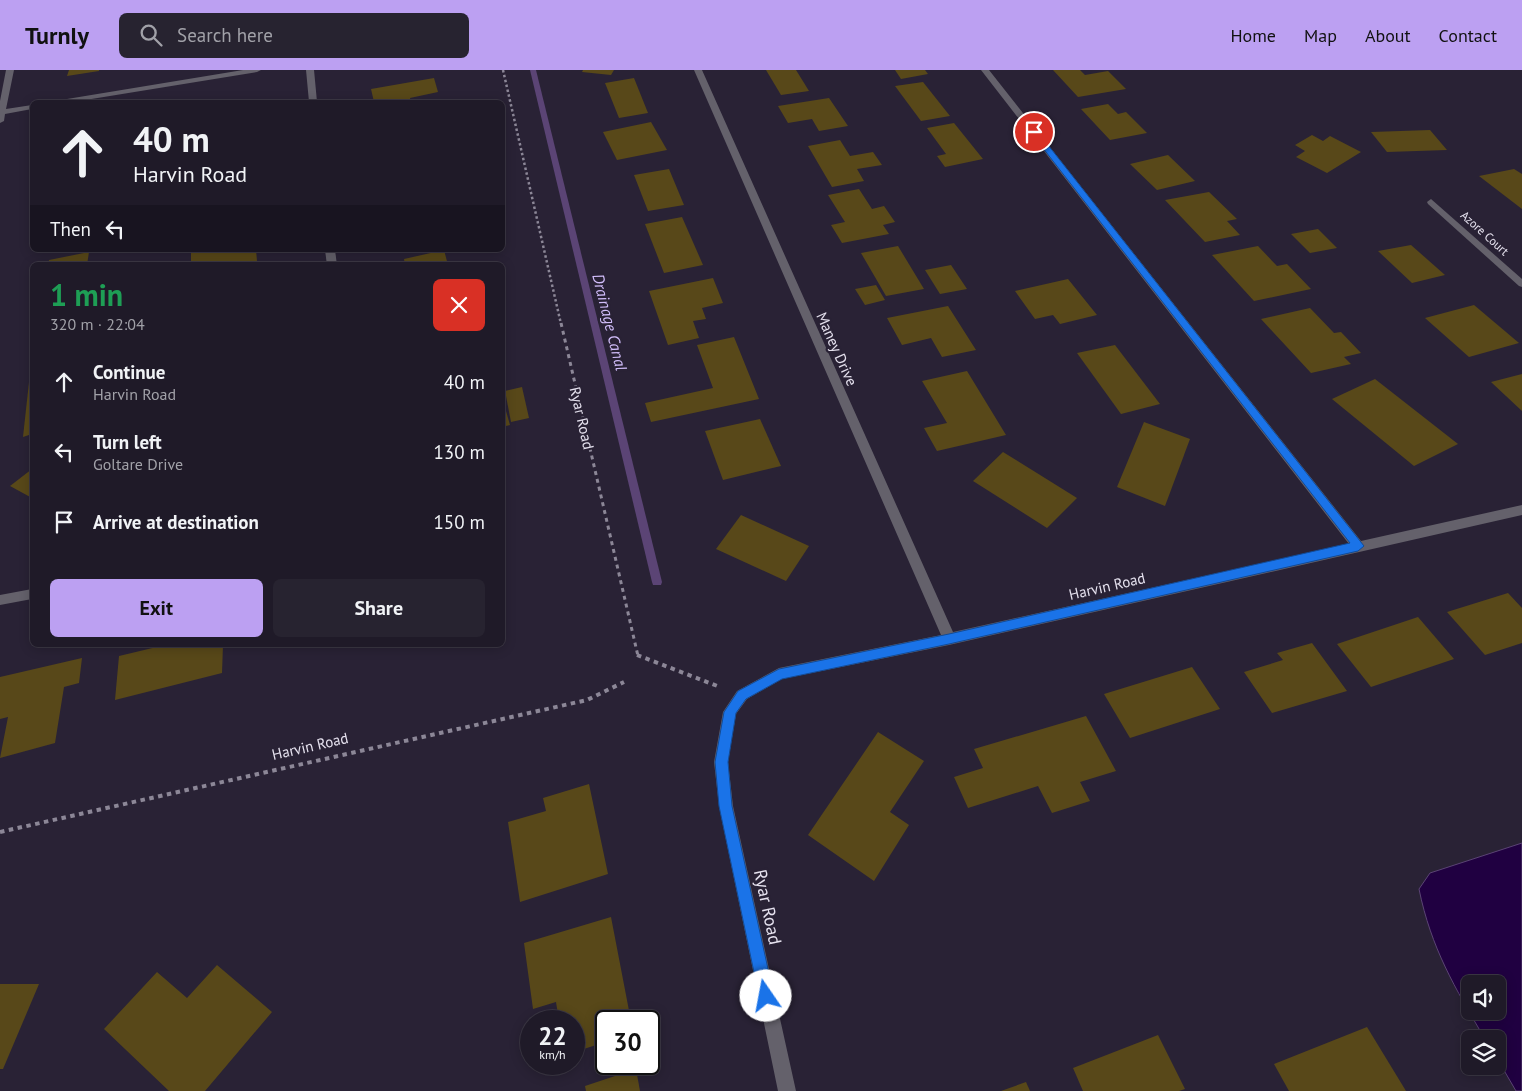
<!DOCTYPE html>
<html lang="en">
<head>
<meta charset="utf-8">
<style>
	body { margin:0; font-family:"PT Sans",sans-serif; background:#272330; color:#f1f3f6; height:100vh; display:flex; flex-direction:column; font-size:19px; white-space:nowrap }
	* { box-sizing:border-box; margin:0 }
	p { font-size:16px; color:#a1a1a8 }
	.icon { flex:none; width:28px; height:28px; fill:none; stroke:currentColor; stroke-width:2; stroke-linecap:round; stroke-linejoin:round }
	.map { position:relative; flex:1; overflow:hidden }
	.panel { position:absolute; left:30px; top:192px; width:475px; height:385px; display:flex; flex-direction:column; background:#1f1a28; border-radius:8px; box-shadow:0 2px 12px #0003,0 0 0 1px #3c3845 }
	.panel>* { flex:none }
	.top-card { position:absolute; left:30px; top:30px; width:475px; height:152px; border-radius:8px; box-shadow:0 2px 12px #0003,0 0 0 1px #3c3845; background:#1f1a28; color:#f1f3f6; overflow:hidden }
	.fabs { position:absolute; left:1461px; top:905px; display:grid; gap:10px }
	.fabs a { display:grid; place-items:center; width:45px; height:45px; border-radius:8px; background:#1f1a28; box-shadow:0 2px 12px #0003,0 0 0 1px #3c3845; font-size:25px }
	.speed { position:absolute; left:520px; top:940px; display:flex; gap:10px; font-size:25px; font-weight:700; text-align:center }
	.speed>* { display:grid; place-content:center; width:65px; height:65px; border-radius:50%; background:#1f1a28; box-shadow:0 2px 12px #0003,0 0 0 1px #3c3845; line-height:1 }
	.speed small { font-size:12px; font-weight:400 }
	.speed .limit { border:2px solid #111; border-radius:8px; background:#fff; color:#111 }
	.pin { position:absolute; display:grid; place-items:center; width:42px; height:42px; color:#fff; margin:-21px; border:2px solid #fff; border-radius:50%; box-shadow:0 1px 5px #0007 }
	.me { position:absolute; width:55px; margin:-28px; rotate:348deg; stroke-linejoin:round; filter:drop-shadow(0 0 4px #0008) }
	.turn { display:flex; align-items:center; gap:18px; height:105px; padding:0 20px; font-size:22px }
	.turn .icon { width:65px; height:65px; stroke-width:2.5 }
	.turn b { display:block; font-size:35px; line-height:42px }
	.then { display:flex; align-items:center; height:48px; padding:0 20px; background:#0003; gap:10px; font-size:19px }
	.round { display:grid; place-items:center; flex:none; width:52px; height:52px; border-radius:8px; background:#272330 }
	.overview { display:flex; align-items:center; justify-content:space-between; height:85px; padding:0 20px }
	h1 { font-size:30px; font-weight:700; line-height:38px; color:#1e9e55 }
	.cta { display:flex; gap:10px; margin-top:auto; padding:10px 20px }
	.cta a { flex:1; height:58px; border-radius:8px; background:#bca0f2; color:#111; font-size:20px; font-weight:700; line-height:58px; text-align:center }
	.cta a+a { background:#272330; color:#f1f3f6 }
	ul { padding:0; list-style:none }
	li { display:flex; align-items:center; gap:15px; height:70px; padding:0 20px }
	li div { flex:1 }
	li b { display:block; font-size:19px }
	li em { font-style:normal }
	header { display:flex; align-items:center; gap:30px; box-sizing:border-box; height:70px; padding:0 25px; background:#bca0f2; color:#111 }
	header strong { font-size:24px }
	nav { display:flex; gap:28px; margin-inline-start:auto; font-size:18px }
	.search { width:350px; height:45px; background:#272330; display:flex; align-items:center; gap:12px; box-sizing:border-box; padding:0 18px; border-radius:8px; color:#a1a1a8; font-size:19px }
	.map>svg:first-child { display:block }
</style>
</head>
<body>
<header>
<strong>Turnly</strong>
<div class="search"><svg class="icon" aria-label="search" viewBox="0 0 24 24"><circle cx="10" cy="10" r="6"/><path d="M15 15l6 6"/></svg>Search here</div>
<nav><a>Home</a><a>Map</a><a>About</a><a>Contact</a></nav>
</header>
<div class="map">
<svg width="1522" height="1021" viewBox="0 0 1522 1021">
	<rect width="100%" height="100%" fill="#292235"/>
	<!-- water -->
	<path fill="#200041" stroke="#5b4475" fill-rule="evenodd" d="M1522,773V1021H1516L1498,990V969H1485C1455,918 1431,878 1419,819L1430,803ZM1470,914H1498V941H1470Z"/>
	<g fill="none" stroke-linecap="round" stroke-linejoin="round">
		<!-- stream -->
		<path fill="#5b4475" fill-rule="evenodd" d="M530,0H536L662,512L661,515H653L652,512Z"/>
	</g>
	<!-- building -->
	<g fill="#584819">
		<path d="M69,0H99V1L67,6Z"/>
		<path d="M583,0H614L611,5L582,2Z"/>
		<path d="M766,0H796L809,21L781,25Z"/>
		<path d="M895,0H925L928,4L901,9Z"/>
		<path d="M1053,0H1080L1085,5L1108,1L1126,19L1078,27Z"/>
		<path d="M434,8L438,22L410,28L411,32H374L371,19Z"/>
		<path d="M634,8L648,43L619,48L605,13Z"/>
		<path d="M923,12L950,46L921,51L895,16Z"/>
		<path d="M829,28L848,56L819,61L812,49L788,53L778,36Z"/>
		<path d="M1108,34L1118,44L1126,42L1147,63L1110,70L1081,39Z"/>
		<path d="M651,52L667,80L617,90L603,62Z"/>
		<path d="M954,53L983,89L945,97L937,86L946,84L927,58Z"/>
		<path d="M1430,60L1447,80L1387,82L1371,62Z"/>
		<path d="M1312,65L1323,71L1330,66L1361,82L1327,103L1296,87L1305,81L1295,75Z"/>
		<path d="M840,70L850,86L873,82L882,95L857,99L864,111L832,117L808,76Z"/>
		<path d="M1168,85L1195,111L1157,120L1130,94Z"/>
		<path d="M669,99L684,135L648,141L634,105Z"/>
		<path d="M1514,99L1522,104V139L1479,106Z"/>
		<path d="M859,119L872,139L884,136L895,152L883,155L889,164L842,173L831,155L845,152L828,125Z"/>
		<path d="M1209,122L1237,149L1227,151L1240,165L1205,172L1165,130Z"/>
		<path d="M682,147L703,195L664,203L645,154Z"/>
		<path d="M1318,159L1337,178L1310,183L1291,164Z"/>
		<path d="M1411,175L1445,205L1412,213L1378,181Z"/>
		<path d="M898,176L924,219L886,226L861,183Z"/>
		<path d="M1258,176L1277,196L1287,194L1311,219L1254,231L1212,185Z"/>
		<path d="M191,180H256L257,191L236,195H191Z"/>
		<path d="M444,180L448,195H405L404,189Z"/>
		<path d="M89,182L87,195H48L49,190Z"/>
		<path d="M951,195L967,219L940,224L925,200Z"/>
		<path d="M713,208L723,233L702,238L706,249L693,251L699,268L668,275L649,221Z"/>
		<path d="M1068,209L1097,245L1060,254L1053,245L1035,249L1015,221Z"/>
		<path d="M876,215L885,230L865,235L855,219Z"/>
		<path d="M1474,235L1519,273L1469,287L1425,248Z"/>
		<path d="M948,236L976,280L942,287L931,268L902,275L887,248Z"/>
		<path d="M1310,238L1334,263L1341,262L1361,283L1344,287L1351,294L1311,303L1261,249Z"/>
		<path d="M734,267L759,329L651,352L645,333L713,318L697,275Z"/>
		<path d="M1115,275L1160,334L1121,344L1077,283Z"/>
		<path d="M967,301L1006,365L937,381L924,358L947,353L922,311Z"/>
		<path d="M1522,304V341L1491,312Z"/>
		<path d="M1375,309L1458,374L1414,396L1332,329Z"/>
		<path d="M29,312H32V364L23,367Z"/>
		<path d="M522,317L529,348L511,352L505,321Z"/>
		<path d="M502,327L510,355L502,357Z"/>
		<path d="M760,349L781,396L723,410L705,361Z"/>
		<path d="M1144,352L1190,369L1165,436L1117,417Z"/>
		<path d="M1003,382L1077,428L1047,458L973,411Z"/>
		<path d="M32,399V428L10,416Z"/>
		<path d="M741,445L809,476L786,511L716,479Z"/>
		<path d="M1508,523L1522,538V573L1485,585L1447,542Z"/>
		<path d="M1418,547L1454,589L1371,617L1337,574Z"/>
		<path d="M1312,573L1347,621L1272,643L1244,602L1283,590L1277,583Z"/>
		<path d="M165,575H223L222,603L115,630L119,586Z"/>
		<path d="M82,588L79,613L64,617L55,673L0,688L8,647L0,649V607Z"/>
		<path d="M1192,597L1220,639L1130,668L1104,624Z"/>
		<path d="M1086,646L1116,701L1080,712L1090,731L1052,743L1038,716L968,738L954,707L983,698L974,679Z"/>
		<path d="M878,662L924,691L890,742L909,755L874,811L808,765Z"/>
		<path d="M589,714L608,804L520,832L508,752L546,741L543,728Z"/>
		<path d="M611,847L631,951H606V972L574,982V951H559L556,932L533,939L524,873Z"/>
		<path d="M217,895L272,942L205,1021H169L104,959L157,902L187,928Z"/>
		<path d="M0,914H39L3,999H0Z"/>
		<path d="M1367,957L1406,1021H1289L1274,994Z"/>
		<path d="M1158,965L1185,1019L1179,1021H1083L1073,998Z"/>
		<path d="M636,999L640,1021H586L585,1016Z"/>
		<path d="M1026,1012L1030,1021H1001Z"/>
	</g>
	<g fill="none" stroke-linecap="round" stroke-linejoin="round">
		<!-- path-far2 -->
		<path stroke="#8c8797" stroke-width="2.5" stroke-dasharray="2.5 2.5" stroke-linecap="butt" d="M503,0L561,254"/>
		<!-- path-far1 -->
		<path stroke="#8c8797" stroke-width="3" stroke-dasharray="4 4" stroke-linecap="butt" d="M561,253L638,586"/>
		<!-- path -->
		<g stroke="#8c8797" stroke-width="4" stroke-dasharray="4.5 4.5" stroke-linecap="butt">
			<path d="M637,585L720,617"/>
			<path d="M0,762L587,630L624,612"/>
		</g>
		<!-- street -->
		<g fill="#64616b" fill-rule="evenodd">
			<path d="M6,0H14L6,39L32,35V39L5,44L4,51L0,53V31Z"/>
			<path d="M243,0H261L257,2L73,32H57L61,30Z"/>
			<path d="M306,0H314L317,32H309Z"/>
			<path d="M694,0H702L953,562L1349,474L981,0H989L1361,471L1522,435V445L949,575L782,609L747,629L736,644L728,692L733,736L796,1021H778L719,736L714,692L723,642L737,621L779,598L941,565Z"/>
			<path d="M1431,129L1522,209V217L1519,216L1428,134L1427,132Z"/>
			<path d="M325,180H335L337,195H327Z"/>
			<path d="M32,519V529L0,535V525Z"/>
		</g>
	</g>
	<!-- route -->
	<path fill="#1a73e8" stroke="#114b97" d="M1032,61H1037L1364,476L1358,481L949,574L782,609L746,629L736,643L728,692L732,736L774,926L772,931L766,934L761,931L759,926L719,736L715,692L724,642L738,621L779,599L949,564L1350,473L1032,64Z"/>
	<g text-anchor="middle" dominant-baseline="central" stroke-width="4.5" stroke-linejoin="round" paint-order="stroke">
		<!-- far-street labels -->
		<g font-size="12" fill="#e5e1ee" stroke="#292235">
			<text transform="translate(1485 163) rotate(42)">Azore Court</text>
		</g>
		<!-- street labels -->
		<g font-size="15" fill="#e5e1ee" stroke="#292235">
			<text transform="translate(837 279) rotate(66)">Maney Drive</text>
			<text transform="translate(582 348) rotate(77)">Ryar Road</text>
			<text transform="translate(1107 516) rotate(-13)">Harvin Road</text>
			<text transform="translate(310 676) rotate(-13)">Harvin Road</text>
		</g>
		<!-- water labels -->
		<g font-size="16" font-style="italic" fill="#d1bdfa" stroke="#292235">
			<text transform="translate(610 252) rotate(76)">Drainage Canal</text>
		</g>
		<!-- near-street labels -->
		<g font-size="18" fill="#e5e1ee" stroke="#292235">
			<text transform="translate(768 837) rotate(78)">Ryar Road</text>
		</g>
	</g>
</svg>
<div class="fabs">
<a><svg class="icon" aria-label="sound" viewBox="0 0 24 24"><path d="M4 9h4l5-4v14l-5-4H4zM17 9q2 3 0 6"/></svg></a>
<a><svg class="icon" aria-label="layers" viewBox="0 0 24 24"><path d="M12 4l9 5-9 5-9-5zM3 14l9 5 9-5"/></svg></a>
</div>
<div class="speed"><div>22<small>km/h</small></div><div class="limit">30</div></div>
<div class="pin" style="left:1034px;top:62px;background:#d93025"><svg class="icon" aria-label="arrive" viewBox="0 0 24 24"><path d="M6 21V4h12l-3 4 3 4H6"/></svg></div>
<svg class="me" style="left:766px;top:926px" viewBox="-20 -20 40 40"><circle r="19" fill="#fff"/><path d="M0-13L10 11 0 6-10 11z" fill="#1a73e8"/></svg>
<div class="top-card">
<div class="turn"><svg class="icon" aria-label="ahead" viewBox="0 0 24 24"><path d="M12 20V5M6 11l6-6 6 6"/></svg><div><b>40 m</b>Harvin Road</div></div>
<div class="then">Then<svg class="icon" aria-label="left" viewBox="0 0 24 24"><path d="M17 20v-9H6M10 6l-5 5 5 5"/></svg></div>
</div>
<section class="panel">
<div class="overview"><div><h1>1 min</h1><p>320 m · 22:04</p></div><a class="round" style="background:#d93025;color:#fff"><svg class="icon" aria-label="close" viewBox="0 0 24 24"><path d="M6 6l12 12M18 6L6 18"/></svg></a></div>
<ul>
<li><svg class="icon" aria-label="ahead" viewBox="0 0 24 24"><path d="M12 20V5M6 11l6-6 6 6"/></svg><div><b>Continue</b><p>Harvin Road</p></div><em>40 m</em></li>
<li><svg class="icon" aria-label="left" viewBox="0 0 24 24"><path d="M17 20v-9H6M10 6l-5 5 5 5"/></svg><div><b>Turn left</b><p>Goltare Drive</p></div><em>130 m</em></li>
<li><svg class="icon" aria-label="arrive" viewBox="0 0 24 24"><path d="M6 21V4h12l-3 4 3 4H6"/></svg><div><b>Arrive at destination</b></div><em>150 m</em></li>
</ul>
<div class="cta"><a>Exit</a><a>Share</a></div>
</section>
</div>
</body>
</html>
